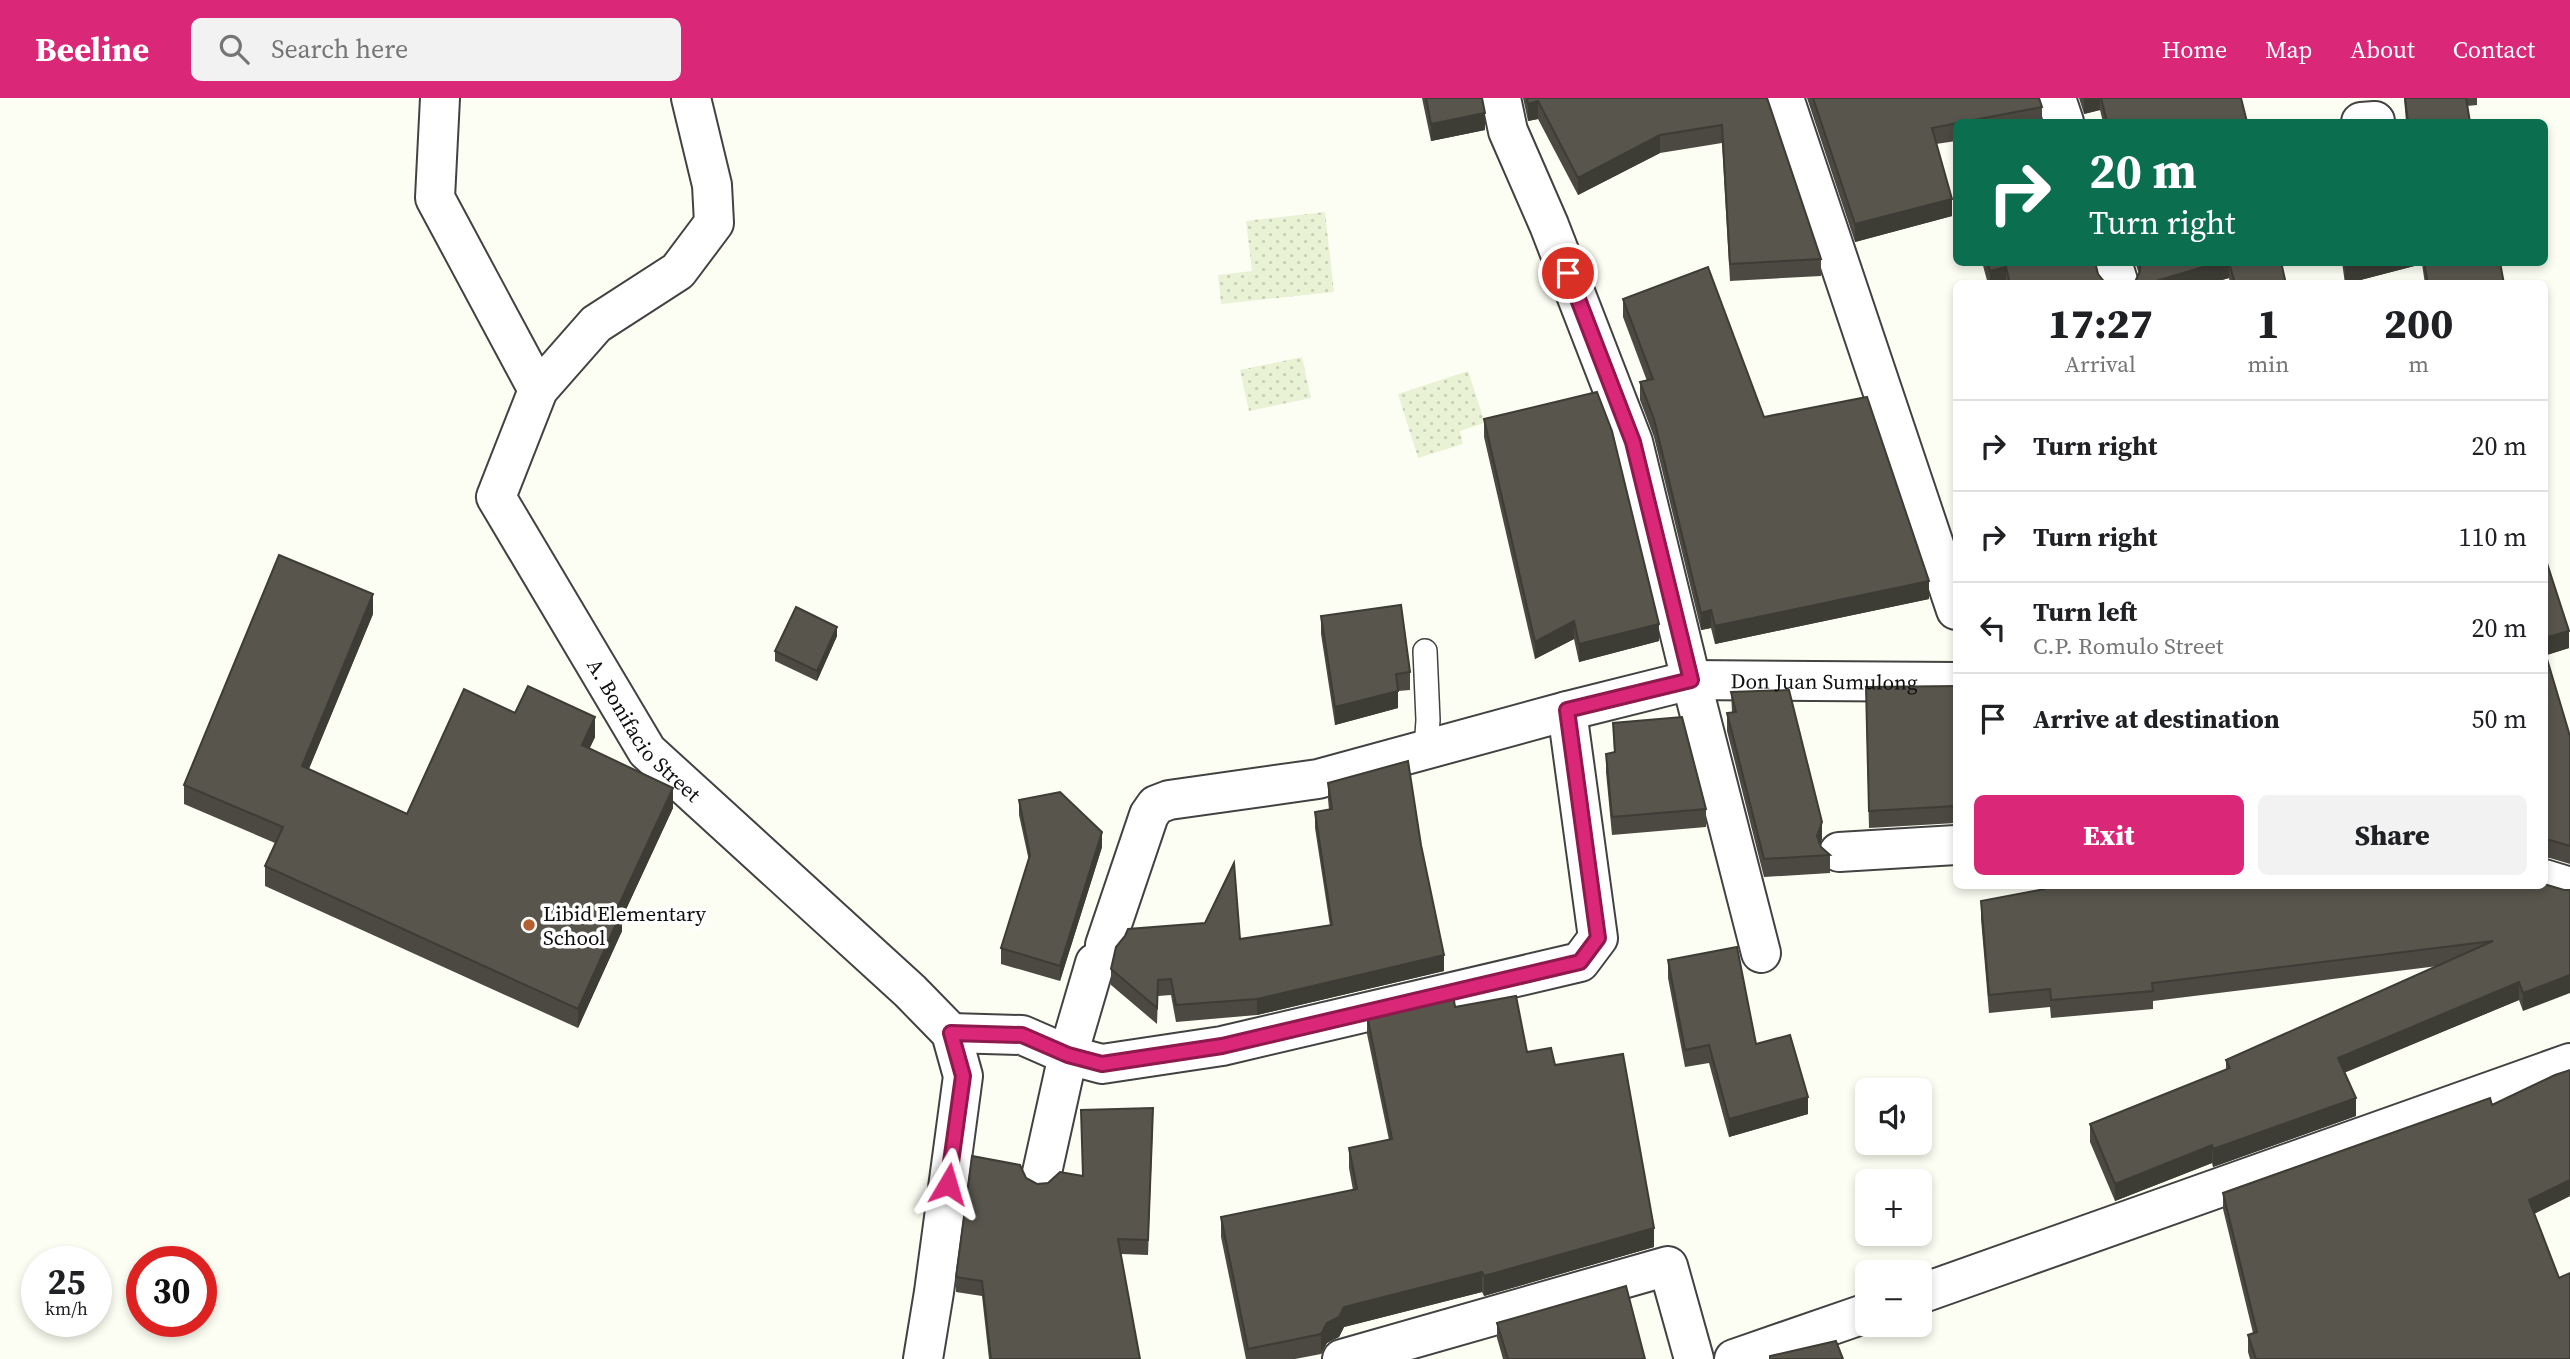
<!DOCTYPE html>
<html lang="en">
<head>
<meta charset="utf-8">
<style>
	body { margin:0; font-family:"Source Serif 4",serif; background:#f2f2f2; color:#202124; height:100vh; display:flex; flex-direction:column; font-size:26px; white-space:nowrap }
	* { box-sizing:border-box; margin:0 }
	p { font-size:23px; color:#757577 }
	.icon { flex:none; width:38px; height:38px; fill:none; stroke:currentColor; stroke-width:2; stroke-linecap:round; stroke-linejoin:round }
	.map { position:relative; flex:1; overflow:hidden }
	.details { position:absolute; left:1953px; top:182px; width:595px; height:609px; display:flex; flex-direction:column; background:#fff; border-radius:10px; box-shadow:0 4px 10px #0003 }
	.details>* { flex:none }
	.top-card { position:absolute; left:1953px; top:21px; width:595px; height:147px; border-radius:10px; box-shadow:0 4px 10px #0003; background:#0b6e4f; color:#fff; overflow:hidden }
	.controls { position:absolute; left:1855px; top:980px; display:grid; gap:14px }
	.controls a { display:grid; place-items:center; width:77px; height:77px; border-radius:10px; background:#fff; box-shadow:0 4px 10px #0003; font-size:35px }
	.speed { position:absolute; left:21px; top:1148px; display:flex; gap:14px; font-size:35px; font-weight:700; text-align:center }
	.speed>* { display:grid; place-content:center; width:91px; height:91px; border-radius:50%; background:#fff; box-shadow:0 4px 10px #0003; line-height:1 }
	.speed small { font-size:18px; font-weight:400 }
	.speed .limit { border:10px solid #d22; background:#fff; color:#111 }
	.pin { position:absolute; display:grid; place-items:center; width:60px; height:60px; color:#fff; margin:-30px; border:4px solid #fff; border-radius:50%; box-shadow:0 2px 7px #0007 }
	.me { position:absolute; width:77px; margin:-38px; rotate:7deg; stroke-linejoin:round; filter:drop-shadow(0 0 5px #0008) }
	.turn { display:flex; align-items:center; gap:24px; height:147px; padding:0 21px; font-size:32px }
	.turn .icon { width:91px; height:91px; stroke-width:2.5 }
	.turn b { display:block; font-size:49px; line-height:60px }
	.eta { display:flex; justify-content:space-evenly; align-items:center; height:119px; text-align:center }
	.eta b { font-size:42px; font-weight:800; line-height:49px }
	.button { display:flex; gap:14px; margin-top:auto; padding:14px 21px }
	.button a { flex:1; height:80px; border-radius:10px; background:#db2777; color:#fff; font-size:28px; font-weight:800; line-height:80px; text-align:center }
	.button a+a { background:#f2f2f2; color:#202124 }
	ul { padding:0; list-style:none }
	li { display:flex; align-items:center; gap:21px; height:91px; padding:0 21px; border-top:2px solid #e0e0e0 }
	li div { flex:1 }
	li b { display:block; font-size:26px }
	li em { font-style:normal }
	header { display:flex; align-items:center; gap:42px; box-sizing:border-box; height:98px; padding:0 35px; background:#db2777; color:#fff }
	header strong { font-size:33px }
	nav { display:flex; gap:38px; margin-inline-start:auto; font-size:24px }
	.search { width:490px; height:63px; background:#f2f2f2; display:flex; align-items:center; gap:18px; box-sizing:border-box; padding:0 24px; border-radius:10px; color:#757577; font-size:26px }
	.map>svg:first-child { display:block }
</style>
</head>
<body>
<header>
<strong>Beeline</strong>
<div class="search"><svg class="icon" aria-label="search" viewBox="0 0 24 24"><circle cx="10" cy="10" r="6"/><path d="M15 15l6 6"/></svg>Search here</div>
<nav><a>Home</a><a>Map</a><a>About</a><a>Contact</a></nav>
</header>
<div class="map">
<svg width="2570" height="1261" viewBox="0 0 2570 1261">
	<defs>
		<pattern id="farmland-dots" width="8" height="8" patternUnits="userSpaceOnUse" patternTransform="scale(1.75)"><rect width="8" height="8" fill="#e9f2d4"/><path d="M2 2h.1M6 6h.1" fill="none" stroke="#c7ceb5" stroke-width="1.8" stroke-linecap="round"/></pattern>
	</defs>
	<rect width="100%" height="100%" fill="#fcfef3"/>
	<!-- farmland -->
	<g fill="url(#farmland-dots)">
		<path d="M1325,114L1334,194L1221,206L1218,177L1252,173L1246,123Z"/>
		<path d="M1302,259L1311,300L1249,313L1240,272Z"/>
		<path d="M1468,273L1485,325L1460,333L1463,346L1418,360L1398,296Z"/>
	</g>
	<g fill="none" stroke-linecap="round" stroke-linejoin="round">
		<defs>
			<path id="service" d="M1425,553L1428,622L1426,652"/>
			<g id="minor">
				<path d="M440,0L435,100L538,292"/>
				<path id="s1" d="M691,0L712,87L714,125L678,173L596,226L538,292L496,399L647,653L910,893L951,935L963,978L934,1194L923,1261"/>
				<path d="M1501,0L1508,33L1549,127L1633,344L1691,582L1761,855"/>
				<path d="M1784,0L1956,512"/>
				<path d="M2056,0L2064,24"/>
				<path d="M2361,24L2375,23"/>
				<path d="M2112,164L2119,186"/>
				<path d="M1839,754L1956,747"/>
				<path d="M2544,781L2570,789"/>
				<path id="s2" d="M1105,847L1149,717L1156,707L1169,702L1318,681L1567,613L1691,582L1956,584"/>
				<path d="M951,935L1022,937L1068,957L1102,966L1222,948L1580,864L1598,840L1567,613"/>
				<path d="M1041,1079L1068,957L1095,865"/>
				<path d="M1920,1196L2570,965"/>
				<path d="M1342,1261L1668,1168L1694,1261"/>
				<path d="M1734,1261L1867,1215"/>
			</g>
		</defs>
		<!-- service casing -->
		<use href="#service" stroke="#424242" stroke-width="26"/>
		<!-- minor casing -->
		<use href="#minor" stroke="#424242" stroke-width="42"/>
		<!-- service -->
		<use href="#service" stroke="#fff" stroke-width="23"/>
		<!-- minor -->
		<use href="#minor" stroke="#fff" stroke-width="38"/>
	</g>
	<!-- wall -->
	<g fill="#4b4941">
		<path d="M1422,0H1482L1485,32L1431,43Z"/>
		<path d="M1523,0H1767L1821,161V178L1730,183L1722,45L1660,55L1578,97L1538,21L1528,23Z"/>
		<path d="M1807,0H2039L2042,9V24H1956V43L1936,46L1952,118L1855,144Z"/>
		<path d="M2079,0H2241L2247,24H2103L2100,12L2084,16Z"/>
		<path d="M2404,0H2477V7L2467,8L2470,24H2406Z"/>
		<path d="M1982,164H2095L2098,176L2106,186H1988Z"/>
		<path d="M2135,164H2281L2286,186H2230L2229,180L2208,186H2132L2135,184L2139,176Z"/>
		<path d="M2342,164H2500L2504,186H2425L2422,166L2345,186Z"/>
		<path d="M1623,201L1764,319L1929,501L1715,546L1711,530L1701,532L1654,339L1640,302V284L1647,283L1623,219Z"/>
		<path d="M1484,321L1659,543L1579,564L1574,541L1535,561L1484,339Z"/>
		<path d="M2544,456L2569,550L2546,557L2570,638V766L2550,760H2544Z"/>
		<path d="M373,516L309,671L407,716L515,615L595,639L589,651L673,710L622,820V833L578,930L265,788V768L275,745L184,706V687Z"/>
		<path d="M1321,518L1410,574V592L1398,593V610L1335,627L1321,536Z"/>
		<path d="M837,538L817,583L775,563V553Z"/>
		<path d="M1956,588V725L1869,730L1866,607Z"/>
		<path d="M1731,594L1822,741L1820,746L1821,749L1830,757V775L1764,779L1727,633V615L1732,614Z"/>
		<path d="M1613,625L1706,711V729L1612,737L1606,674V656L1614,655Z"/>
		<path d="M1328,685L1421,747L1444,873L1257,917L1176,924L1171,897L1158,898L1157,926L1111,887V871L1330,828L1315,730V714L1329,712L1328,701Z"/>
		<path d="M1019,702L1102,749L1060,883L1001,866V850L1029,763L1019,717Z"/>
		<path d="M2043,788H2544L2523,913L2519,902L2344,975L2356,1018L2213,1069L2212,1065L2115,1103L2090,1044V1026L2226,972V962L2438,868L2153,903V911L2051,920L2050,909L1989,915L1981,821V803L2043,791Z"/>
		<path d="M1668,862L1756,946L1808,1016L1729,1039L1709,965L1685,969L1668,880Z"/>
		<path d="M1455,909L1527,954L1555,967L1654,1149L1484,1198L1482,1194L1344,1229L1339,1239L1327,1245L1321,1256L1295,1261H1246L1221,1139V1119L1353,1092L1349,1070V1050L1389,1042L1367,936V917Z"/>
		<path d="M2570,972V1098L2534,1116L2570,1261H2250L2248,1254V1237L2253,1235L2223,1111V1095L2492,1007Z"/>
		<path d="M1153,1024L1148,1157L1121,1156L1140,1261H989L982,1198L956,1194V1179L1037,1086L1048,1085L1082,1078Z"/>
		<path d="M1497,1225L1645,1261H1503L1497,1240Z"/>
	</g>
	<!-- shaded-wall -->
	<g fill="#3d3c35">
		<path d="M2084,0H2100V12L2084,16Z"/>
		<path d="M1538,3V21L1528,23V6Z"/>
		<path d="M1485,15V32L1431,43V26Z"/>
		<path d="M1660,37V55L1578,97V80Z"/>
		<path d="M1952,101V118L1855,144V126Z"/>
		<path d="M2220,164H2229V180L2208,186H2146Z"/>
		<path d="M2363,164H2422V166L2345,186V169Z"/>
		<path d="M2006,169V186H1990V173Z"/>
		<path d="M1929,483V501L1715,546V528Z"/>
		<path d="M373,496V516L302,687V668Z"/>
		<path d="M1711,512V530L1701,532V515Z"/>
		<path d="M1574,523V541L1535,561V544Z"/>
		<path d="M1659,526V543L1579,564V546Z"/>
		<path d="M837,529V538L817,583V573Z"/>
		<path d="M2569,533V550L2544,558V540Z"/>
		<path d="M1398,593V610L1335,627V609Z"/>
		<path d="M595,619V639L582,667V647Z"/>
		<path d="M673,690V710L622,820V833L578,930V911L617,811Z"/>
		<path d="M1822,724V741L1817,756V738Z"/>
		<path d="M1102,734V749L1060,883V868Z"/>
		<path d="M1444,857V873L1257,917V901Z"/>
		<path d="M2570,877V895L2523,913V895Z"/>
		<path d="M2519,884V902L2338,977V960Z"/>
		<path d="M1808,999V1016L1729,1039V1021Z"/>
		<path d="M2356,1000V1018L2213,1069V1051Z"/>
		<path d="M2212,1047V1065L2115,1103V1086Z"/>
		<path d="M2570,1082V1098L2529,1118V1102Z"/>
		<path d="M1654,1130V1149L1484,1198V1178Z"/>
		<path d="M1482,1174V1194L1344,1229L1339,1239L1327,1245L1321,1256V1236L1327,1225L1344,1209Z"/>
	</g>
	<!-- building -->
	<g fill="#57554c" stroke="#3d3c35" stroke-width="2">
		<path d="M1426,0H1482L1485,15L1431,26Z"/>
		<path d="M1527,0H1767L1821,161L1730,166L1722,27L1660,37L1578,80L1538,3L1528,6Z"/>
		<path d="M1813,0H2039L2042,9L1932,30L1952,101L1855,126Z"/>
		<path d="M2101,0H2241L2247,24H2107Z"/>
		<path d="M2405,0H2466L2470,24H2408Z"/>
		<path d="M1987,164H2095L2098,176L2106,186H2010L2006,169L1990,173Z"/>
		<path d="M2140,164H2220L2146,186H2132L2135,184L2140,173Z"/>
		<path d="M2229,164H2281L2286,186H2235Z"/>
		<path d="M2344,164H2363L2345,169Z"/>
		<path d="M2424,164H2500L2504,186H2428Z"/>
		<path d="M1708,169L1764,319L1867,299L1929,483L1715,528L1711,512L1701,515L1654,321L1640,284L1653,281L1623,201Z"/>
		<path d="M1597,294L1612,333L1659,526L1579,546L1574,523L1535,544L1484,321Z"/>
		<path d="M2544,456L2569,533L2544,540Z"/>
		<path d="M279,457L373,496L302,668L407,716L464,591L515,615L528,588L595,619L582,647L673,690L617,811L622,813L578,911L265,768L283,729L184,687Z"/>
		<path d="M1401,507L1410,574L1396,576L1398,593L1335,609L1321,518Z"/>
		<path d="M796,509L837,529L817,573L775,553Z"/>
		<path d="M2544,551L2570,638V748L2550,742H2544Z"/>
		<path d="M1956,588V708L1869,713L1866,589Z"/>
		<path d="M1789,592L1822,724L1817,738L1821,749L1830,757L1764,761L1727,615L1736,614L1731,594Z"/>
		<path d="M1682,619L1706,711L1612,719L1606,656L1615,654L1613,625Z"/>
		<path d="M1408,663L1421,747L1444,857L1257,901L1176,907L1171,881L1158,882L1157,910L1111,871L1116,849L1125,838L1128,831L1205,825L1234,765L1240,841L1332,827L1315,714L1332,711L1328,685Z"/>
		<path d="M1060,694L1102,734L1060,868L1001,850L1030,757L1019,702Z"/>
		<path d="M2544,786L2564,792H2570V877L2523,895L2519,884L2338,960L2356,1000L2213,1051L2212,1047L2115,1086L2090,1026L2230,970L2226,962L2493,843L2152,885L2153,893L2051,902L2050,891L1989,897L1981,803L2045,791V788H2544Z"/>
		<path d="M1737,849L1756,946L1790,937L1808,999L1729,1021L1709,947L1685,952L1668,862Z"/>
		<path d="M1453,896L1455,909L1516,898L1527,954L1551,950L1555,967L1623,956L1654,1130L1484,1178L1482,1174L1344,1209L1339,1219L1327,1225L1321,1236L1248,1251L1221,1119L1357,1091L1349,1050L1392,1041L1367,917Z"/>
		<path d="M2570,972V1082L2529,1102L2559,1180L2570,1175V1261H2256L2248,1237L2257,1234L2223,1095L2490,1000L2492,1007L2555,977Z"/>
		<path d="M1153,1010L1148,1142L1118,1141L1140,1261H991L982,1183L956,1179L972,1058L1020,1067L1026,1080L1037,1086L1048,1085L1060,1074L1083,1078L1081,1012Z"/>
		<path d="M1626,1188L1645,1261H1508L1497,1225Z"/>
		<path d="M1836,1243L1843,1261H1770V1258Z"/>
	</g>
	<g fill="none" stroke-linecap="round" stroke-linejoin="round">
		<defs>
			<path id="route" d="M948,1086L963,978L951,935L1022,937L1068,957L1102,966L1222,948L1580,864L1598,840L1567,612L1691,582L1633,344L1568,175"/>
		</defs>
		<!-- route casing -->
		<use href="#route" stroke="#8e194d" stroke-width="18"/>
		<!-- route -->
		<use href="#route" stroke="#db2777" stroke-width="12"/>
	</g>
	<!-- markers -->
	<circle fill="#b46032" stroke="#fff" stroke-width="2.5" cx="529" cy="827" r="7"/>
	<g text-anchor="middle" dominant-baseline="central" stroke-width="7" stroke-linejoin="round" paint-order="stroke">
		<!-- street labels -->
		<g font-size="21" fill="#0f0f0f" stroke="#fff">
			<text stroke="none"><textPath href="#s2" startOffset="833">Don Juan Sumulong</textPath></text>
			<text stroke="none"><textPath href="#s1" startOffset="765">A. Bonifacio Street</textPath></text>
		</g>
		<!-- poi labels -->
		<g font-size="21" fill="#0f0f0f" stroke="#fff" text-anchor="start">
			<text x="543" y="815">Libid Elementary<tspan x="543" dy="24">School</tspan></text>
		</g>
	</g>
</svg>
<div class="controls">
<a><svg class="icon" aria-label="sound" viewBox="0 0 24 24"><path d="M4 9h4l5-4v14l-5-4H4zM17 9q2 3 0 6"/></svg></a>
<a>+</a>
<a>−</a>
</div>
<div class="speed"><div>25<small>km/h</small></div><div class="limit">30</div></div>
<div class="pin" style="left:1568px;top:175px;background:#d93025"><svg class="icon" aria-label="arrive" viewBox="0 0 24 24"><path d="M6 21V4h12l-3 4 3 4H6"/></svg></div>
<svg class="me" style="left:948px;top:1086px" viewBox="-20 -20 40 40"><path d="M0-17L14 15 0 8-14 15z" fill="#db2777" stroke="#fff" stroke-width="4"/></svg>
<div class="top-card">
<div class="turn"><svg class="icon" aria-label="right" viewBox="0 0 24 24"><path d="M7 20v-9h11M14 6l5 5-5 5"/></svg><div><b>20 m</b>Turn right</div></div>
</div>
<section class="details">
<div class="eta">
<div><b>17:27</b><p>Arrival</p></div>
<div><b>1</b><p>min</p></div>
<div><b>200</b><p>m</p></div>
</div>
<ul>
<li><svg class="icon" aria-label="right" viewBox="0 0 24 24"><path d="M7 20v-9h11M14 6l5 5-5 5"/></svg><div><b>Turn right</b></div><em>20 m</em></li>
<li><svg class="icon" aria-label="right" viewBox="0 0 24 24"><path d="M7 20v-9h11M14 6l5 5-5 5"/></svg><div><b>Turn right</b></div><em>110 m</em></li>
<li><svg class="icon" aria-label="left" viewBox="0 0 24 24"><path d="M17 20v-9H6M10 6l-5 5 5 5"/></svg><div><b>Turn left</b><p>C.P. Romulo Street</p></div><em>20 m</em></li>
<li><svg class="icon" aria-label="arrive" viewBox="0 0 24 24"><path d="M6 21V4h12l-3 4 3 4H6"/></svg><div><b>Arrive at destination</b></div><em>50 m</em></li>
</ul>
<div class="button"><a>Exit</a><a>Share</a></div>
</section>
</div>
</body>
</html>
